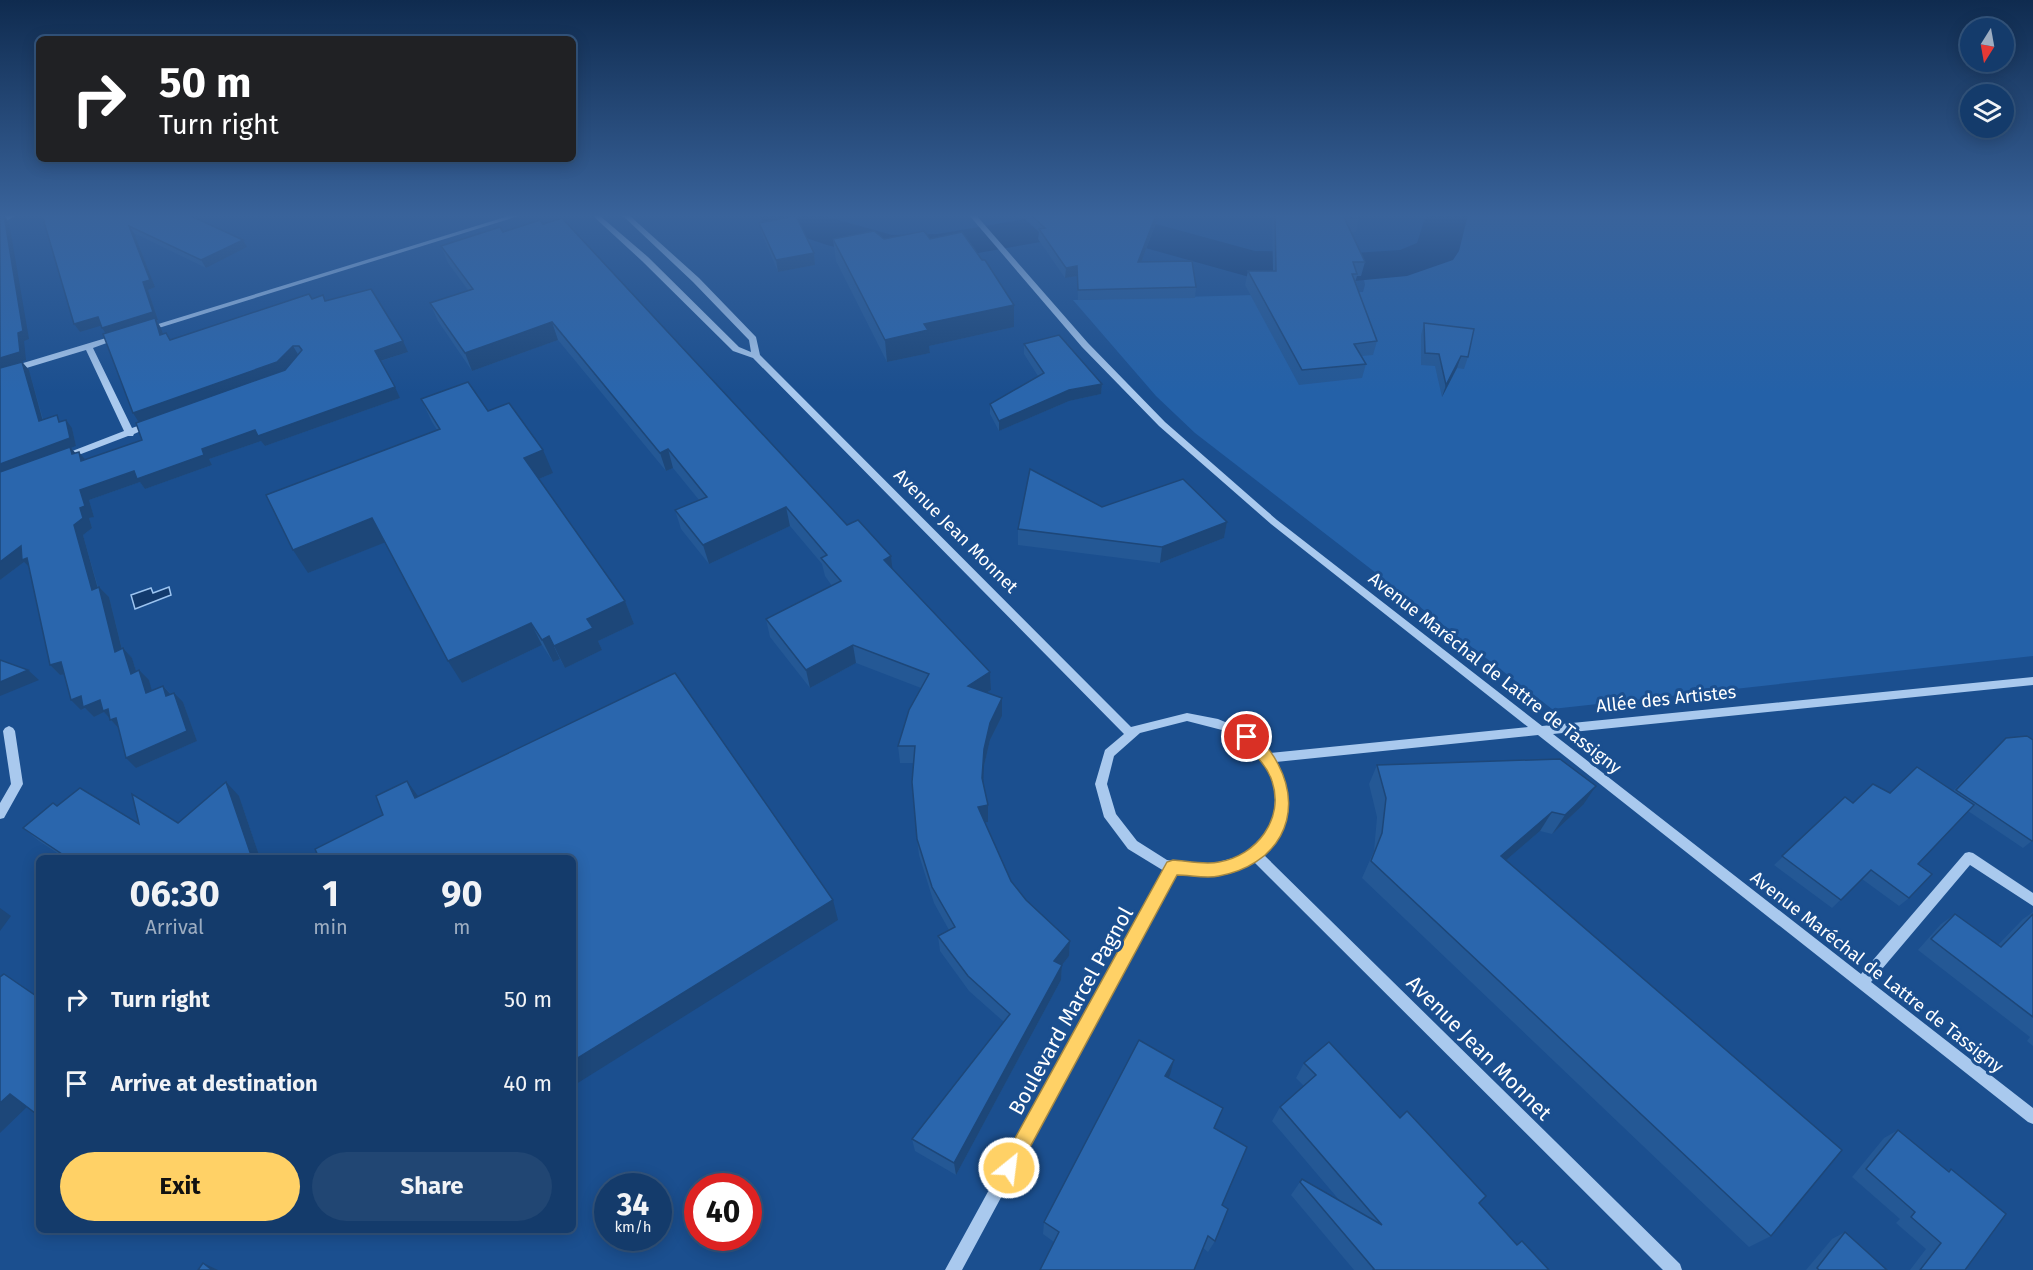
<!DOCTYPE html>
<html lang="en">
<head>
<meta charset="utf-8">
<style>
	body { margin:0; font-family:"Fira Sans",sans-serif; background:#214673; color:#f1f3f6; height:100vh; display:flex; flex-direction:column; font-size:22px; white-space:nowrap }
	* { box-sizing:border-box; margin:0 }
	p { font-size:20px; color:#9dadc1 }
	.icon { flex:none; width:33px; height:33px; fill:none; stroke:currentColor; stroke-width:2; stroke-linecap:round; stroke-linejoin:round }
	.map { position:relative; flex:1; overflow:hidden }
	.drawer { position:absolute; left:36px; top:855px; width:540px; height:378px; display:flex; flex-direction:column; background:#143b6b; border-radius:9px; box-shadow:0 3px 15px #0003,0 0 0 2px #33557e }
	.drawer>* { flex:none }
	.guide { position:absolute; left:36px; top:36px; width:540px; height:126px; border-radius:9px; box-shadow:0 3px 15px #0003,0 0 0 2px #33557e; background:#202124; color:#fff; overflow:hidden }
	.needle { width:39px; rotate:191deg }
	.buttons { position:absolute; left:1960px; top:18px; display:grid; gap:12px }
	.buttons a { display:grid; place-items:center; width:54px; height:54px; border-radius:50%; background:#143b6b; box-shadow:0 3px 15px #0003,0 0 0 2px #33557e; font-size:30px }
	.speed { position:absolute; left:594px; top:1173px; display:flex; gap:12px; font-size:30px; font-weight:700; text-align:center }
	.speed>* { display:grid; place-content:center; width:78px; height:78px; border-radius:50%; background:#143b6b; box-shadow:0 3px 15px #0003,0 0 0 2px #33557e; line-height:1 }
	.speed small { font-size:15px; font-weight:400 }
	.speed .limit { border:9px solid #d22; background:#fff; color:#111 }
	.pin { position:absolute; display:grid; place-items:center; width:51px; height:51px; color:#fff; margin:-26px; border:3px solid #fff; border-radius:50%; box-shadow:0 2px 6px #0007 }
	.me { position:absolute; width:66px; margin:-33px; rotate:29deg; stroke-linejoin:round; filter:drop-shadow(0 0 4px #0008) }
	.turn { display:flex; align-items:center; gap:21px; height:126px; padding:0 24px; font-size:27px }
	.turn .icon { width:78px; height:78px; stroke-width:2.5 }
	.turn b { display:block; font-size:42px; line-height:51px }
	.eta { display:flex; justify-content:space-evenly; align-items:center; height:102px; text-align:center }
	.eta b { font-size:36px; font-weight:700; line-height:42px }
	.cta { display:flex; gap:12px; margin-top:auto; padding:12px 24px }
	.cta a { flex:1; height:69px; border-radius:36px; background:#ffd166; color:#111; font-size:24px; font-weight:700; line-height:69px; text-align:center }
	.cta a+a { background:#214673; color:#f1f3f6 }
	ul { padding:0; list-style:none }
	li { display:flex; align-items:center; gap:18px; height:84px; padding:0 24px }
	li div { flex:1 }
	li b { display:block; font-size:22px }
	li em { font-style:normal }
	.map>svg:first-child { display:block }
</style>
</head>
<body>
<div class="map">
<svg width="2033" height="1270" viewBox="0 0 2033 1270">
	<rect width="100%" height="100%" fill="#1b4f8f"/>
	<!-- green -->
	<path fill="#2461a8" d="M1451,215H2033V656L1552,709L1195,433L1156,396L1073,300L1363,292L1365,285L1362,269L1410,266L1441,251Z"/>
	<!-- water -->
	<path fill="#123a6d" stroke="#9cc4f0" stroke-width="1.5" d="M169,587L171,595L135,609L131,595L151,588L153,593Z"/>
	<g fill="none" stroke-linecap="round" stroke-linejoin="round">
		<!-- river -->
		<path fill="#123a6d" fill-rule="evenodd" d="M759,215H821L892,235L938,234L1049,215H1075L1145,221L1255,251L1354,253L1400,250L1417,243L1426,215H1468L1459,251L1453,260L1407,276L1354,281L1253,278L1142,247L1058,239L938,260L892,261L827,245L765,224Z"/>
		<!-- minor -->
		<g fill="#a9c9ee" fill-rule="evenodd">
			<path d="M8,215H17L0,224V219Z"/>
			<path d="M512,215H522L149,331H143L142,329Z"/>
			<path d="M592,215H599L648,257L739,347L751,352L749,340L693,282L622,215H629L699,278L756,337L760,355L1131,727L1187,713L1218,719L1244,730L1266,747L1270,753L1528,727L1271,524L1159,426L1082,347L969,215H976L1088,343L1165,422L1277,520L1542,726L2033,677V685L1553,734L1861,974L1965,853L1969,852L1973,853L2033,893V906L1970,865L1871,982L2033,1108V1124L2028,1122L1538,735L1276,762C1292,792 1291,831 1263,854L1680,1264L1682,1270H1663L1253,861L1245,865L1203,877L1176,873L962,1270H945L1164,871L1128,849L1104,817L1095,784L1105,750L1124,734L753,358L733,351L642,261ZM1187,721L1222,730L1243,740L1258,754L1267,768L1273,783L1275,800L1273,818L1268,831L1257,844L1241,856L1203,866L1167,860L1137,841L1116,814L1107,784L1114,756L1140,733Z"/>
			<path d="M116,335H122L123,337L93,348L132,428L152,421L156,424L134,434L133,436H128L68,459H62L60,457L62,455L124,431L86,350L0,376V370Z"/>
			<path d="M9,726L13,728L15,731L23,784L4,818L0,819V803L11,784L3,731L5,728Z"/>
		</g>
	</g>
	<!-- wall -->
	<g fill="#245895">
		<path d="M42,215H189L247,247L206,268L134,233L155,287L148,290L158,320H156L161,328L163,334L171,340L312,299L325,301L408,352L381,361L400,398L265,446L261,441L209,459L212,465L145,489L140,482L89,500L94,517L89,518L92,528L83,535L98,587H99L109,597L122,649L123,648L132,658L136,671L149,680L151,691L163,686L171,694L183,702L197,741L136,768L119,729L104,712L94,717L85,708L81,710L64,674L60,675L50,665L29,567L24,562L0,580L22,362L29,370L43,419L62,421L72,428L76,446L71,448L75,453L85,460L142,440L139,422L106,333L101,325L80,332L74,324Z"/>
		<path d="M1021,215H1159L1141,262L1196,287L1195,298L1078,300L1077,276L1065,278L1038,239L1039,232Z"/>
		<path d="M1272,215H1359V218L1356,232H1351L1365,262L1361,276H1357L1355,282L1377,341L1373,355L1362,356L1366,364L1362,378L1299,385L1245,285L1248,271H1273Z"/>
		<path d="M759,223L814,253L815,265L778,272L762,234Z"/>
		<path d="M503,232L847,525L891,556L892,569L990,672L991,690L986,693L1002,698V716L990,740L984,766L983,784L988,822H985L1011,881L1026,900L1070,941L1069,956L1062,965L1061,980L956,1175L915,1151L912,1139L1004,1022L969,991L940,951L938,936L949,930L934,903L919,855L917,839L914,763H900L898,746L921,688L856,663L810,688L770,637L766,619L832,586L825,576L822,564L790,526L709,564L681,529L675,510L699,500L673,468L666,471L558,340L472,371L438,321L430,303L468,290L448,263L441,246Z"/>
		<path d="M833,239H930L1014,305V327L929,346L930,353L887,362L836,261Z"/>
		<path d="M1424,323L1468,357L1464,369L1457,368L1442,397L1435,366L1421,365V335Z"/>
		<path d="M1024,344L1102,384L1101,394L1069,401L999,431L990,414V404L1038,376L1024,354Z"/>
		<path d="M421,399L488,411L553,473L539,479L625,601L634,624L598,641L602,650L565,668L560,659L553,662L542,645L462,683L385,542L308,573L437,430L432,422Z"/>
		<path d="M1227,522L1224,538L1160,563L1018,545V529Z"/>
		<path d="M2006,738L2033,840L2023,848L1968,811L1918,864L1909,898L1899,906L1862,879L1832,908L1774,865L1845,797L1853,803L1890,793L1953,791Z"/>
		<path d="M1377,765L1583,805L1552,834L1540,831L1506,860L1771,1236L1749,1247L1362,878L1374,851L1377,817L1369,784Z"/>
		<path d="M239,796L260,858H65L39,841L23,828L57,806L139,824L178,823Z"/>
		<path d="M2033,912V1046L2027,1041L2030,1037L1918,950L1941,924L1955,914L1998,945L2023,919Z"/>
		<path d="M1174,1060L1168,1078L1214,1128L1222,1205L1215,1241L1208,1252L1203,1248L1054,1242L1043,1234L1044,1222Z"/>
		<path d="M1304,1063L1479,1203L1517,1245L1522,1241L1549,1270H1354L1291,1195L1300,1182L1340,1201L1272,1121L1280,1107L1304,1086L1296,1078Z"/>
		<path d="M1898,1130L1947,1171L1951,1169L1965,1270H1910L1926,1249L1896,1223L1900,1219L1852,1177L1884,1138Z"/>
		<path d="M1845,1232L1887,1270H1806L1832,1239Z"/>
	</g>
	<!-- shaded-wall -->
	<g fill="#1d4779">
		<path d="M0,215H4L9,222L29,339L24,341L26,360L0,368Z"/>
		<path d="M1156,215H1159L1137,273L1138,262Z"/>
		<path d="M129,226L134,233L155,287L148,290L158,320H156L161,328L167,345L160,335H107L102,328L143,282Z"/>
		<path d="M243,240L247,247L206,268L201,260Z"/>
		<path d="M814,253L815,265L778,272L776,260Z"/>
		<path d="M1077,266V276L1065,278L1066,268Z"/>
		<path d="M1014,305V327L929,346L930,353L887,362L885,340L924,324Z"/>
		<path d="M98,317L103,325L80,332L74,324Z"/>
		<path d="M552,322L558,340L472,371L465,353Z"/>
		<path d="M403,341L408,352L380,361L375,351Z"/>
		<path d="M293,346L299,356L283,372L140,424L133,413Z"/>
		<path d="M1461,356L1457,368L1442,397L1446,385Z"/>
		<path d="M22,362L29,370L45,429L39,421Z"/>
		<path d="M1102,384L1101,394L1069,401L999,431V421L1069,390Z"/>
		<path d="M395,387L400,398L265,446L261,441L209,459L212,465L145,489L140,482L89,500L94,517L89,518L92,528L83,535L101,600L92,590L74,525L80,490L255,430Z"/>
		<path d="M66,420L72,428L76,446L71,448L79,457L0,474V464Z"/>
		<path d="M668,449L673,468L666,471L660,453Z"/>
		<path d="M543,450L553,473L534,481L524,458Z"/>
		<path d="M79,452L87,462L81,461Z"/>
		<path d="M786,507L790,526L709,564L703,545Z"/>
		<path d="M372,518L386,542L308,573L293,550Z"/>
		<path d="M1227,522L1224,538L1160,563L1162,547Z"/>
		<path d="M21,546L32,570L24,562L0,580V562Z"/>
		<path d="M891,556L893,574L884,560Z"/>
		<path d="M99,587L109,597L125,662L115,652Z"/>
		<path d="M625,601L634,624L598,641L602,650L565,668L554,646L587,619Z"/>
		<path d="M531,623L542,645L462,683L448,661Z"/>
		<path d="M549,636L560,659L553,662L542,640Z"/>
		<path d="M853,645L856,663L810,688L806,670Z"/>
		<path d="M123,648L132,658L140,684L131,674Z"/>
		<path d="M61,662L71,673L60,675L50,665Z"/>
		<path d="M28,670L39,680L0,696V682Z"/>
		<path d="M139,670L149,680L155,703L146,693Z"/>
		<path d="M990,672L991,690L969,703L968,686Z"/>
		<path d="M163,686L172,696H166Z"/>
		<path d="M174,693L183,702L197,741L136,768L126,758Z"/>
		<path d="M81,696L100,700L126,728L120,730L104,712L94,717L85,708L81,710L71,700Z"/>
		<path d="M1002,698V716L990,740L984,766L983,795L982,778L984,749L990,723Z"/>
		<path d="M407,781L423,803L415,798Z"/>
		<path d="M226,782L239,796L260,858H252Z"/>
		<path d="M1596,786L1583,805L1552,834L1565,815Z"/>
		<path d="M988,805V822L978,823V807Z"/>
		<path d="M1552,812L1540,831L1490,874L1501,856Z"/>
		<path d="M833,900L838,920L573,1086V1061Z"/>
		<path d="M0,908L11,916L0,931Z"/>
		<path d="M1070,941L1069,956L1062,965L1061,980L956,1175L954,1163L1054,961Z"/>
		<path d="M1174,1060L1170,1075L1161,1091L1165,1076Z"/>
		<path d="M10,1094L30,1104L0,1133V1103Z"/>
		<path d="M203,1263L218,1270H212Z"/>
	</g>
	<!-- building -->
	<g fill="#2a66ad" stroke="#1d4779" stroke-width="1.5">
		<path d="M2,215H4L23,331L18,333L20,352L0,358V216Z"/>
		<path d="M42,215H189L243,240L201,260L129,226L150,280L143,282L153,312L102,328L98,317L74,324Z"/>
		<path d="M1031,215H1156L1138,262L1192,261L1196,287L1078,290L1077,266L1066,268L1039,229L1045,228Z"/>
		<path d="M1275,215H1359V218L1344,217L1365,262H1353L1357,274H1352L1377,341L1354,344L1366,364L1302,370L1248,271H1276Z"/>
		<path d="M796,216L814,253L776,260L759,223Z"/>
		<path d="M562,218L847,525L858,520L891,556L884,560L990,672L968,686L1002,698L990,723L984,749L982,778L988,805L978,807L1011,881L1026,900L1070,941L1054,961L1062,965L954,1163L912,1139L1010,1014L968,976L938,936L955,927L932,887L917,839L912,782L915,746H898L909,710L929,674L853,645L806,670L766,619L841,581L821,558L827,555L786,507L703,545L675,510L707,497L668,449L660,453L552,322L465,353L430,303L473,289L441,246L500,227L503,232L540,220L543,224Z"/>
		<path d="M874,231L884,239L924,231L930,239L962,232L982,260H985L1014,305L924,324L928,330L885,340L833,239Z"/>
		<path d="M371,289L403,341L375,351L395,387L258,436L255,430L202,449L204,455L137,479L134,471L80,490L85,506L80,508L83,518L74,525L92,590L99,587L115,652L123,648L131,674L139,670L146,693L163,686L166,696L174,693L187,731L126,758L116,718L110,720L108,709L103,711L100,700L83,707L81,696L71,700L61,662L50,665L27,558L22,560L21,546L0,562V472L70,447L72,454L79,452L81,461L142,440L136,423L285,370L302,350L299,346H293L277,362L133,413L103,334L155,318L160,335L166,333L170,340L309,294L312,299L323,295L325,301Z"/>
		<path d="M1424,323L1474,329L1468,357L1461,356L1446,385L1439,354L1425,353Z"/>
		<path d="M1059,335L1102,384L1069,390L999,421L990,404L1044,373L1024,344Z"/>
		<path d="M22,362L39,421L57,415L59,422L66,420L70,438L0,464V368Z"/>
		<path d="M468,382L488,411L509,403L543,450L524,458L625,601L587,619L593,628L554,646L549,636L542,640L531,623L448,661L372,518L293,550L266,495L440,429L421,399Z"/>
		<path d="M1030,469L1102,507L1183,479L1227,522L1162,547L1018,529Z"/>
		<path d="M0,660L28,670L0,682Z"/>
		<path d="M675,673L833,900L573,1061V858H319L315,849L383,815L376,796L407,781L415,798Z"/>
		<path d="M2027,736L2033,740V840L2032,841L1956,790L2006,738Z"/>
		<path d="M1560,759L1596,786L1565,815L1552,812L1501,856L1842,1150L1771,1236L1371,861L1382,833L1386,798L1377,765Z"/>
		<path d="M1917,767L1974,805L1918,864L1932,874L1909,898L1871,870L1841,900L1782,856L1845,797L1853,803L1873,784L1890,793Z"/>
		<path d="M226,782L252,858H68L23,828L53,803L57,806L80,788L139,824L132,794L178,823Z"/>
		<path d="M1955,914L2001,947L2033,914V1017L1931,939Z"/>
		<path d="M4,974L39,998V1116L10,1094L0,1103V977Z"/>
		<path d="M1139,1040L1174,1060L1165,1076L1223,1108L1214,1128L1247,1147L1222,1205L1228,1209L1215,1241L1208,1236L1194,1270H1040L1059,1232L1044,1222Z"/>
		<path d="M1329,1042L1400,1118L1407,1111L1486,1196L1479,1203L1517,1245L1522,1241L1549,1270H1373L1374,1269L1300,1182L1302,1179L1382,1225L1280,1107L1316,1075L1304,1063Z"/>
		<path d="M1898,1130L1949,1172L1951,1169L2006,1214L1965,1270H1920L1941,1243L1911,1217L1915,1212L1866,1169Z"/>
		<path d="M1845,1232L1887,1270H1819L1817,1268Z"/>
		<path d="M203,1263L212,1270H198Z"/>
	</g>
	<!-- sky -->
	<linearGradient id="sky" x2="0" y2="1"><stop stop-color="#0f2b4f"/><stop offset="0.55" stop-color="#39639b"/><stop offset="1" stop-color="#39639b" stop-opacity="0"/></linearGradient>
	<rect width="2033" height="392" fill="url(#sky)"/>
	<!-- route -->
	<path fill="#ffd166" stroke="#a68842" stroke-width="1.5" d="M1247,731C1260,736 1272,752 1278,764C1306,817 1276,866 1219,876C1206,879 1190,875 1177,875L1015,1175L1009,1178L1002,1175L999,1168L1002,1162L1167,862L1173,860C1187,861 1205,865 1219,862C1256,856 1285,819 1272,781C1267,765 1254,754 1242,742L1239,737L1242,733Z"/>
	<g text-anchor="middle" dominant-baseline="central" stroke-width="6" stroke-linejoin="round" paint-order="stroke">
		<!-- street labels -->
		<g font-size="18" fill="#fff" stroke="#1b4f8f">
			<text transform="translate(956 531) rotate(45)">Avenue Jean Monnet</text>
			<text transform="translate(1495 673) rotate(38)">Avenue Maréchal de Lattre de Tassigny</text>
			<text transform="translate(1666 699) rotate(-6)">Allée des Artistes</text>
			<text transform="translate(1877 972) rotate(38)">Avenue Maréchal de Lattre de Tassigny</text>
		</g>
		<!-- near-street labels -->
		<g font-size="21" fill="#fff" stroke="#1b4f8f">
			<text transform="translate(1071 1011) rotate(-61)">Boulevard Marcel Pagnol</text>
			<text transform="translate(1479 1048) rotate(45)">Avenue Jean Monnet</text>
		</g>
	</g>
</svg>
<div class="buttons">
<a><svg class="needle" viewBox="-14 -14 28 28"><path d="M0-13l5 13h-10z" fill="#e53935"/><path d="M0 13l5-13h-10z" fill="#9dadc1"/></svg></a>
<a><svg class="icon" aria-label="layers" viewBox="0 0 24 24"><path d="M12 4l9 5-9 5-9-5zM3 14l9 5 9-5"/></svg></a>
</div>
<div class="speed"><div>34<small>km/h</small></div><div class="limit">40</div></div>
<div class="pin" style="left:1247px;top:737px;background:#d93025"><svg class="icon" aria-label="arrive" viewBox="0 0 24 24"><path d="M6 21V4h12l-3 4 3 4H6"/></svg></div>
<svg class="me" style="left:1009px;top:1168px" viewBox="-20 -20 40 40"><circle r="17" fill="#ffd166" stroke="#fff" stroke-width="3"/><path d="M0-11L8 9 0 5-8 9z" fill="#fff"/></svg>
<div class="guide">
<div class="turn"><svg class="icon" aria-label="right" viewBox="0 0 24 24"><path d="M7 20v-9h11M14 6l5 5-5 5"/></svg><div><b>50 m</b>Turn right</div></div>
</div>
<section class="drawer">
<div class="eta">
<div><b>06:30</b><p>Arrival</p></div>
<div><b>1</b><p>min</p></div>
<div><b>90</b><p>m</p></div>
</div>
<ul>
<li><svg class="icon" aria-label="right" viewBox="0 0 24 24"><path d="M7 20v-9h11M14 6l5 5-5 5"/></svg><div><b>Turn right</b></div><em>50 m</em></li>
<li><svg class="icon" aria-label="arrive" viewBox="0 0 24 24"><path d="M6 21V4h12l-3 4 3 4H6"/></svg><div><b>Arrive at destination</b></div><em>40 m</em></li>
</ul>
<div class="cta"><a>Exit</a><a>Share</a></div>
</section>
</div>
</body>
</html>
